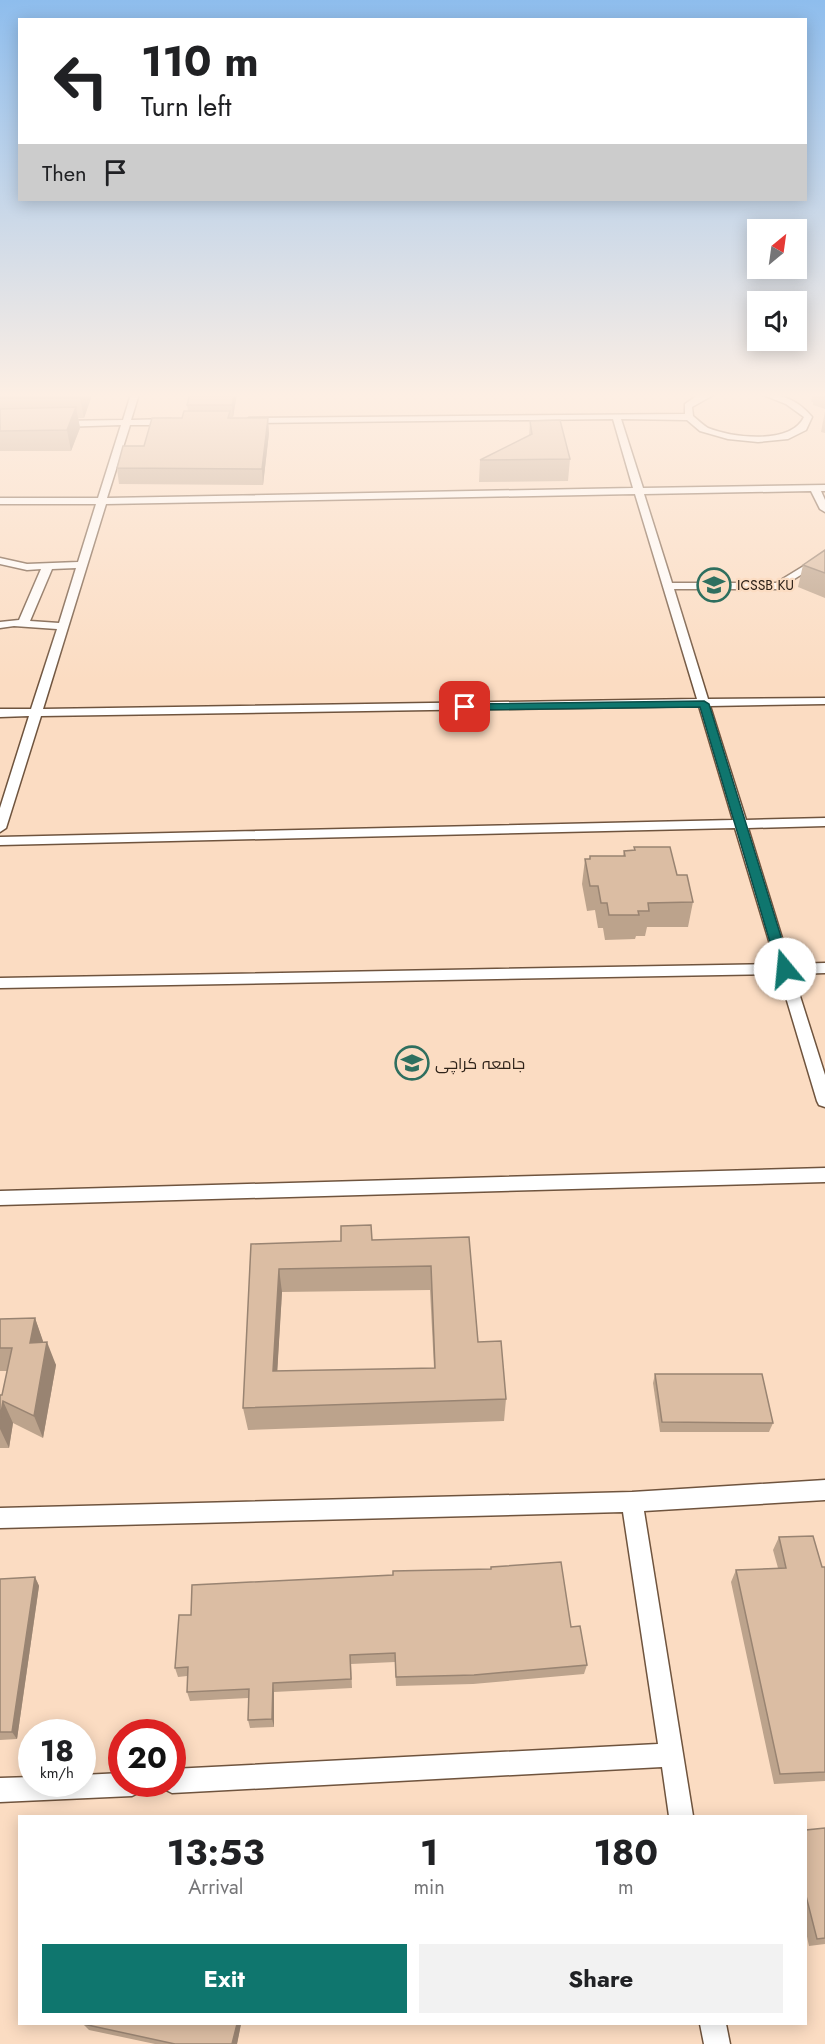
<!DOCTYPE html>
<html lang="en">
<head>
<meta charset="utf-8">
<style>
	body { margin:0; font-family:Jost,Cairo,sans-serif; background:#f2f2f2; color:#202124; height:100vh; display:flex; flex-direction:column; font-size:22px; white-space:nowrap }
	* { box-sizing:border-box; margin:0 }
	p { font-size:20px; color:#757577 }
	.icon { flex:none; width:33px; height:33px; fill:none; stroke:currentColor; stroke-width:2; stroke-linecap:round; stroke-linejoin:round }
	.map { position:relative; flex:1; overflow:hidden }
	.sheet { position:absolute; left:18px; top:1815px; width:789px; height:210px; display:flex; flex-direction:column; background:#fff; border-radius:0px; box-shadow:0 3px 15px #0003 }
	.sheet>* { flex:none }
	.banner { position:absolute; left:18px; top:18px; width:789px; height:183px; border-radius:0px; box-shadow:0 3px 15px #0003; background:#fff; color:#202124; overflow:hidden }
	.needle { width:39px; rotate:29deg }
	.tools { position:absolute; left:747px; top:219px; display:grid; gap:12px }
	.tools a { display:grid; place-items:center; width:60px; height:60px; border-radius:0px; background:#fff; box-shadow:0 3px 15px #0003; font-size:30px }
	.speed { position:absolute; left:18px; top:1719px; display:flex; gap:12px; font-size:30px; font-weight:700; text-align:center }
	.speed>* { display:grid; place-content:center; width:78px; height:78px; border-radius:50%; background:#fff; box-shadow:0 3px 15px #0003; line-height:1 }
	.speed small { font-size:15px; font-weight:400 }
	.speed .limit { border:9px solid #d22; background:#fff; color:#111 }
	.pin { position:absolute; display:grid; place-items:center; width:51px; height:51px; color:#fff; margin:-26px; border-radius:12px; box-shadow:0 3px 9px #0006 }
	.me { position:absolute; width:66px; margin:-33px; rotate:343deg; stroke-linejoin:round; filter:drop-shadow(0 0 4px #0008) }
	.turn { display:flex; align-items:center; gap:21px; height:126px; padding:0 24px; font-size:27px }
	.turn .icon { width:78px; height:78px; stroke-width:2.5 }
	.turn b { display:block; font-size:42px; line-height:51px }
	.then { display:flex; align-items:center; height:57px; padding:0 24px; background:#0003; gap:12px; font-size:22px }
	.eta { display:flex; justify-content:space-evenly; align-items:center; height:102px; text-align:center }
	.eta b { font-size:36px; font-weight:700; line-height:42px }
	.button { display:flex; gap:12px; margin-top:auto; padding:12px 24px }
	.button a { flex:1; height:69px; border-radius:0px; background:#0f766e; color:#fff; font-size:24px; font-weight:700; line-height:69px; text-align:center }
	.button a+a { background:#f2f2f2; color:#202124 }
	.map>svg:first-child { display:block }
</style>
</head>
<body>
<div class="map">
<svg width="825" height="2044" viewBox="0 0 825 2044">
	<rect width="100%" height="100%" fill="#fbdcc2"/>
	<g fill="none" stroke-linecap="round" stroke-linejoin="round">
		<defs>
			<g id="lane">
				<path d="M131,394H139L131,420L171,419L175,422L171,425H130L107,498L633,488L613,419L246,423L245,421L249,418L685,414V404L698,395L715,394L692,407L693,416C698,420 703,425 708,428C732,438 791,445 804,417L786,404L761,394C782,394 798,400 812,417L806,430L788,439L758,442L728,439L700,431L687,420L621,419L643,488L825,485V491H821L825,500V512L820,509L811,491L644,494L672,583H776L825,553V560L778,589H674L708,699L825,698V704L710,706L746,820L825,818V826L748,828L790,964L825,963V973L793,974L825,1075V1107L819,1105L817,1101L779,974L0,988V978L776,964L735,828L0,845V837L733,820L699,706L41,716L6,828L0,832V808L29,716L0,717V709H31L57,629L14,626L0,628V622L19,620L41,569L27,570L0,564V558L27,564L78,562L96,504H0V498H98L121,425L60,427L56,424L60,421L123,420ZM635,494L697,699L43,709L106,504ZM76,568L59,623L30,621L52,569Z"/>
				<path d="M825,1168V1182L0,1205V1191Z"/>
				<path d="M825,1480V1500L644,1511L693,1816H669L662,1767L172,1793L164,1789L161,1784H172V1769L658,1744L623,1512L0,1528V1508L632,1492Z"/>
				<path d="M122,1773V1784H143L140,1792L132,1796L0,1802V1778L32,1777V1784H82V1775Z"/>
				<path d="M700,2024H726L730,2044H704Z"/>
			</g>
		</defs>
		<!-- lane casing -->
		<use href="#lane" stroke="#6f543e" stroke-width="3"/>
		<!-- lane -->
		<use href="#lane" fill="#fff" fill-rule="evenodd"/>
	</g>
	<!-- wall -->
	<g fill="#bca38c" fill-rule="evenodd">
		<path d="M0,394L91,398L84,418H78L80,428L71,451H0Z"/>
		<path d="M237,394L233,417H230V418L269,433L263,485L119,484L117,468L182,418L188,411L187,405Z"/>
		<path d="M451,394H514L451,395Z"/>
		<path d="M813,394H825V409L813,405V402H811Z"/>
		<path d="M825,411V433L821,432Z"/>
		<path d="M530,421L570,459L568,481L479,482L480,460L529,436Z"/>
		<path d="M825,550V598L798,587L803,565Z"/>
		<path d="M634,847L677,875L693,902L688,927H647L645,936H636L635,939L605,940L603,928H598L595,910L587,911L582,884L585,859H590V856H623L624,851L634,850Z"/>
		<path d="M469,1237L478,1342L506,1399L504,1421L248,1430L243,1408L251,1244ZM430,1290L434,1368L277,1371L282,1292Z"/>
		<path d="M35,1318L43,1342L56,1365L43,1438L13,1423L9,1448H0V1395H2L7,1371H0V1319Z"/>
		<path d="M655,1374L773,1423L769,1432H660L653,1383Z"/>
		<path d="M779,1537L822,1567H825V1781L774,1784L731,1582L736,1570L778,1568L773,1550Z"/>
		<path d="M35,1577L39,1586L17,1739L0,1740V1579Z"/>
		<path d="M571,1627L587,1665L584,1674L473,1684L396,1686L395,1662L351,1664L352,1688L274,1692V1727L250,1728L248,1720V1698L190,1701L187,1692V1676L178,1677L175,1668Z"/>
		<path d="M825,1828V1944L809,1946L806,1932V1830Z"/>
		<path d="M83,2024H241L237,2044H155L89,2030Z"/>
	</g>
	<!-- shaded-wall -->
	<g fill="#998472">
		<path d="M81,394H91V398L84,418L80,398Z"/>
		<path d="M234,394H237L233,417L232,405Z"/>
		<path d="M76,407L80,428L71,451L67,430Z"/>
		<path d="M268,418L269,433L263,485L262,469Z"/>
		<path d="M279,1269L282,1292L276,1393L273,1371Z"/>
		<path d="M35,1318L43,1341L39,1365L30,1343Z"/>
		<path d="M47,1342L56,1365L43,1438L34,1416Z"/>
		<path d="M3,1401L13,1423L9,1448L0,1429V1419Z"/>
		<path d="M35,1577L39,1586L17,1739L12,1732Z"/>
		<path d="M273,1683L274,1692V1727L272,1719Z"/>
		<path d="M237,2024H241L237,2044H232Z"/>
	</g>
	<!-- building -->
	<g fill="#dbbda3" stroke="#998472" stroke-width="1.5" fill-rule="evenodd">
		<path d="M0,394H81L80,398H0Z"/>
		<path d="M190,394H234L232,405H187Z"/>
		<path d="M76,407L67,430L0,431V409Z"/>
		<path d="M184,411H230L228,418H268L262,469L117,468L123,446H144L152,418H182Z"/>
		<path d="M560,420L570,459L480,460L532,434L530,421Z"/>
		<path d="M825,550V573L803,565Z"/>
		<path d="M634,847H670L677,875H687L693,902L648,903L649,911H638L639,915H609L607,903H601L598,886H590L585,859H590V856H625L624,851L635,850Z"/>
		<path d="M371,1225L372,1240L469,1237L478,1342L501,1341L506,1399L243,1408L251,1244L341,1241V1226ZM431,1266L435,1368L273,1371L279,1269Z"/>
		<path d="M35,1318L30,1343L47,1342L34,1416L3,1401L0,1419V1395H2L12,1348H0V1319Z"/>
		<path d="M655,1374H762L773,1423L662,1422Z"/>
		<path d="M813,1536L822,1567H825V1772L780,1774L736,1570L786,1568L779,1537Z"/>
		<path d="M561,1562L571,1627L580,1626L587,1665L474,1675L396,1677L395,1653L350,1655L351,1679L273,1683L272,1719L248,1720L249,1689L187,1692L188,1667L175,1668L179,1615H191L192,1585L393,1575V1571L491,1569V1567Z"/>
		<path d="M35,1577L12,1732H0V1579Z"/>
		<path d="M825,1828V1938L817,1939L806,1896V1830Z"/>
		<path d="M83,2024H237L232,2044H175Z"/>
	</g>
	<!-- sky -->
	<linearGradient id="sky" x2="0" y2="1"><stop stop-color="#8ebded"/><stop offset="0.58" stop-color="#fdefe4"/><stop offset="1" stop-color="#fdefe4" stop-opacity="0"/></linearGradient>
	<rect width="825" height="681" fill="url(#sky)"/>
	<!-- route -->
	<path fill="#0f766e" stroke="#0a4d48" stroke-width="1.5" d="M704,701L709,704L791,969L789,972L785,974L778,969L700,707L465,710L460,707L465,704Z"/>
	<!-- icons -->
	<defs>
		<symbol id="university-ring" viewBox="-11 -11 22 22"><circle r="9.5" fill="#fbdcc2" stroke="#2e6f5f" stroke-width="1.5"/><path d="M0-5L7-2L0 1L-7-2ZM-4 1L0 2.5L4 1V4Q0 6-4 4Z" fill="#2e6f5f"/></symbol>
	</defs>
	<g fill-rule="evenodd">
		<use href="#university-ring" x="695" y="566" width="38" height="38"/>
		<use href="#university-ring" x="393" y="1044" width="38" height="38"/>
	</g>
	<g text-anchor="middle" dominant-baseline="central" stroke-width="4.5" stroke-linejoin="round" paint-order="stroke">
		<!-- far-poi labels -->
		<g font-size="14" fill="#2f231a" stroke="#fbdcc2" text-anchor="start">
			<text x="737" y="585">ICSSB KU</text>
		</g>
		<!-- poi labels -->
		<g font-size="16" fill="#2f231a" stroke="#fbdcc2" text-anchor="start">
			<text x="435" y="1063">جامعہ کراچی</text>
		</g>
	</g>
</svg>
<div class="tools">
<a><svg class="needle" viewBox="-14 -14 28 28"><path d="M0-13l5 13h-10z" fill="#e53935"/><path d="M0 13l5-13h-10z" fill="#757577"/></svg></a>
<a><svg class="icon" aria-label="sound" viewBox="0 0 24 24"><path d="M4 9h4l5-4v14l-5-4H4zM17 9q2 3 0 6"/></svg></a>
</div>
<div class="speed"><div>18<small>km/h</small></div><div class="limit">20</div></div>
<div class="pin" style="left:465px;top:707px;background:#d93025"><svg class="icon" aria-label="arrive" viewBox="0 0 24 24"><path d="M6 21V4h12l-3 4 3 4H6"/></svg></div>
<svg class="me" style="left:785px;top:969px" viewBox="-20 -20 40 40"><circle r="19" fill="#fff"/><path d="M0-13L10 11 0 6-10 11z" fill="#0f766e"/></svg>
<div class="banner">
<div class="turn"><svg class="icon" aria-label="left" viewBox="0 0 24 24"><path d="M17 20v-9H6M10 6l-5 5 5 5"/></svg><div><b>110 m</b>Turn left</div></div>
<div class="then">Then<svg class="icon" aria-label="arrive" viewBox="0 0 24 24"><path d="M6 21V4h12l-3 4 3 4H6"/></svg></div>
</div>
<section class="sheet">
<div class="eta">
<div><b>13:53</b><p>Arrival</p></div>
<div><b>1</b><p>min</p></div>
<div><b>180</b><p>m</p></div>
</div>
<div class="button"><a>Exit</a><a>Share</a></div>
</section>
</div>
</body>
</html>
